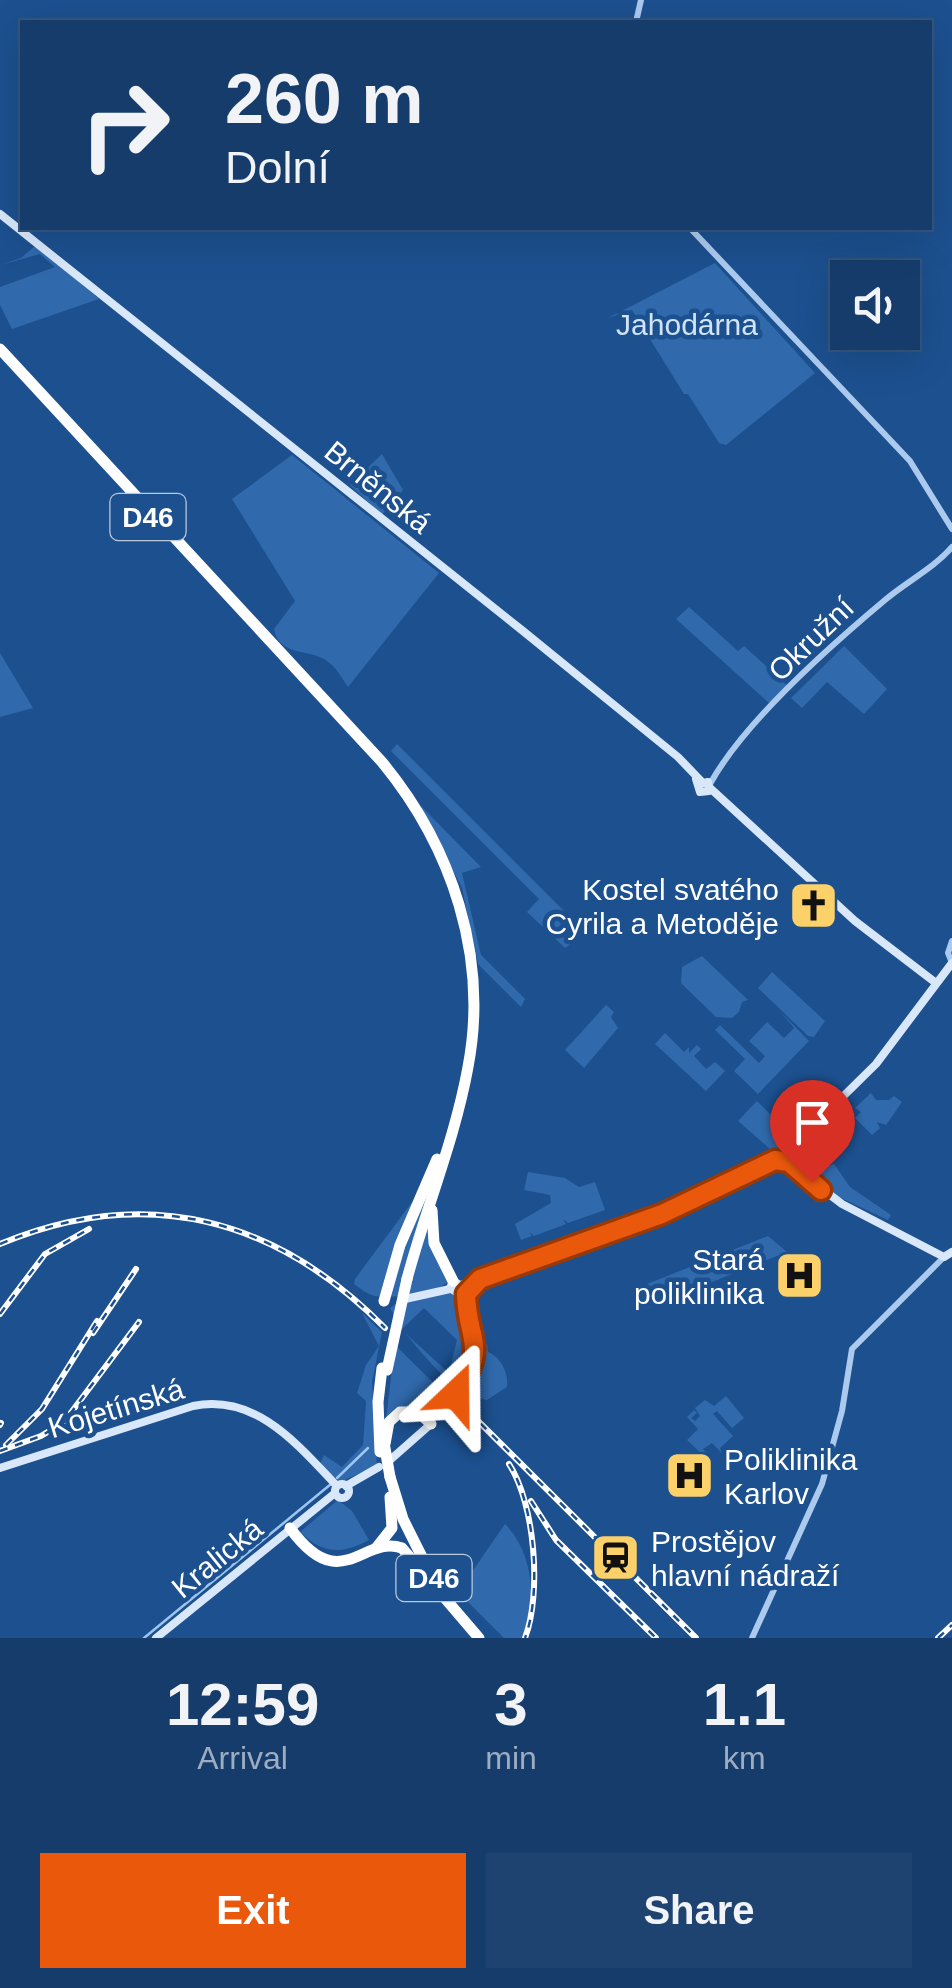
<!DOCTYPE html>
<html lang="en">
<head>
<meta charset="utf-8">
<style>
	body { margin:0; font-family:Arial,sans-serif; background:#1e4371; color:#f1f3f6; height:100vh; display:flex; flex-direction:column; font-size:38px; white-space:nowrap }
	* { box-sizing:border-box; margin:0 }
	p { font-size:32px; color:#9dadc1 }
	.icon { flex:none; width:55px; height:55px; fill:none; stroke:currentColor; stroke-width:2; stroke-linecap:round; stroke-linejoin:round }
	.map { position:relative; height:1638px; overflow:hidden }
	.panel { display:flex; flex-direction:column; background:#153c6b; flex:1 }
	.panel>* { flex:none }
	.hud { position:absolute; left:20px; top:20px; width:912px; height:210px; border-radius:0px; box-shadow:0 10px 40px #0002,0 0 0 2px #34567e; background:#153c6b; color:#f1f3f6; overflow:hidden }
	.controls { position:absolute; left:830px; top:260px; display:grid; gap:20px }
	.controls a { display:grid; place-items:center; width:90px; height:90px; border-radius:0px; background:#153c6b; box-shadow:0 10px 40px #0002,0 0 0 2px #34567e; font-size:50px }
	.pin { position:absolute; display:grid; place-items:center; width:85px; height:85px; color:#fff; margin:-102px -42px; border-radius:50% 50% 50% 0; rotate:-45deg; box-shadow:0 0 10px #0007 }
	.pin .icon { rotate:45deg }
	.me { position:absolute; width:110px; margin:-55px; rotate:23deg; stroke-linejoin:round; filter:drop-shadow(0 0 8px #0008) }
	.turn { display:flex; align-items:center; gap:35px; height:210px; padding:0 40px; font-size:45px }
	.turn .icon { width:130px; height:130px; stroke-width:2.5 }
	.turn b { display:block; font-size:70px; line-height:85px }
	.eta { display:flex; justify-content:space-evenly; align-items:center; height:170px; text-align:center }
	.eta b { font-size:60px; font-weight:700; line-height:70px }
	.button { display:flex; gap:20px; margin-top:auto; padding:20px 40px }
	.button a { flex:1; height:115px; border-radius:0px; background:#ea580c; color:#fff; font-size:40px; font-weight:700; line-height:115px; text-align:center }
	.button a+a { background:#1e4371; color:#f1f3f6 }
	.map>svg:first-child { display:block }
</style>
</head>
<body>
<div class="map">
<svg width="952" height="1638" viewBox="0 0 952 1638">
	<rect width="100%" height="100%" fill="#1c508f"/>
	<!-- green -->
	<g fill="#306aad">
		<path d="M36,245L99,299L12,329L0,305V287L55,267L40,254L0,265L21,258Z"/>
		<path d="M715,263L815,373L726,445L719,443L688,394H684L632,310L608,318Z"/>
		<path d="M382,454L403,490L382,515L350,485Z"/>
		<path d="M292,455L439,573L348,687C342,678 336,667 327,661C309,648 279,657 274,629L295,601L232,499Z"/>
		<path d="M689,607L738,651L744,646L787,685L769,703L676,619Z"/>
		<path d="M844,646L887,689L864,714L827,682L802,708L791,698Z"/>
		<path d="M0,653L33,708L0,717Z"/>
		<path d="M397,744L571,918L562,927L576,941L565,948L527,912L539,899L391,751Z"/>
		<path d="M420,805L481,867L462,873L481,955L525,999L521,1007L478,964L462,888Z"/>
		<path d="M702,956L748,1000L742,1002L739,1012L732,1018L716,1017L681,983L682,967Z"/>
		<path d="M772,972L825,1021L814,1037L808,1036L758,988Z"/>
		<path d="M606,1005L614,1012L611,1017L618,1028L584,1068L565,1050Z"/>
		<path d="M779,1010L809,1041L758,1094L734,1071L745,1059L715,1030L720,1025L759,1063L765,1056L749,1041L767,1022L784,1038L794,1028Z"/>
		<path d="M665,1033L684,1052L689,1047V1053L697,1045L701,1049L694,1056L706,1069L715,1062L725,1071L706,1091L655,1044Z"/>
		<path d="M871,1093L876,1100H889L894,1096L902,1102L886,1125L877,1122L880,1128L872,1135L855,1118L861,1112L855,1108Z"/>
		<path d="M757,1101L789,1133L797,1150L777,1155L738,1121Z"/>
		<path d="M834,1164L850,1187L891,1215L888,1220L839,1197L815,1178L814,1169L808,1172L809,1166L822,1168Z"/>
		<path d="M528,1172L565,1178L579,1187L595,1182L605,1210L568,1223L563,1219L566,1224L534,1236L529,1232L532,1236L521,1240L515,1224L551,1203L550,1195L524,1190Z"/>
		<path d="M412,1202L429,1212L450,1280C440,1293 391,1299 375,1296C368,1295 360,1288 354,1284L355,1279Z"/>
		<path d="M768,1236L787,1252L645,1309L637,1288Z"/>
		<path d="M447,1292L453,1293L470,1324L473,1347L487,1344L488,1352C501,1357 509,1374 507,1387L487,1400C454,1396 424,1355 405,1333L449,1373L457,1340L424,1308L401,1330L390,1308L397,1303Z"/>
		<path d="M362,1313L382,1332L372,1382L377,1466L340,1482L320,1464L324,1455L342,1467L363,1445L366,1401L357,1393L366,1365L379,1346Z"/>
		<path d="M395,1345L449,1398L432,1418L413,1406L386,1419Z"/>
		<path d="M726,1396L744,1418L732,1428L717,1411L713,1414L733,1436L720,1448L722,1453L712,1443L703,1449L713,1461L711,1463L687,1440L698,1429L687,1417L694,1410L697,1413L691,1418L695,1421L700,1416L695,1408L705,1400L714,1406Z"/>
		<path d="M338,1500L352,1511L369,1540C341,1555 323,1554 300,1532Z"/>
		<path d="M505,1524C533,1552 538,1602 522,1638H504L458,1592Z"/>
	</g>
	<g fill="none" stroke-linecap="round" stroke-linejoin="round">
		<!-- stream -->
		<g stroke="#9ec5ef" stroke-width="2.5">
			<path d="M337,1478L368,1448"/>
			<path d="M144,1638L331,1484"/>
		</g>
		<!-- tertiary -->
		<g stroke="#abcaee" stroke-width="6">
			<path d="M636,22L641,0"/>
			<path d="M690,228L910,461L952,529"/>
			<path d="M710,784C744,722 830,646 885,600C906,582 934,568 952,547"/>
			<path d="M952,963L948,953L952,941"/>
			<path d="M752,1638L822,1484L842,1411L852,1349L944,1257"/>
		</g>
		<!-- secondary -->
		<g stroke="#d8e7fa" stroke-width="8">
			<path d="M0,214L523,631L678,757L702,782"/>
			<path d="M696,779L700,792L709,791L708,782L699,784"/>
			<path d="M710,788L855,921L936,983"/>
			<path d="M804,1148L807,1167L801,1172L793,1169L794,1158L806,1159"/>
			<path d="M797,1157L814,1125L876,1064L952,963"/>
			<path d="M800,1172L842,1204L944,1257L952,1252"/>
			<path d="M460,1285L456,1292L450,1288L453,1281L460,1285L480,1279L662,1214L771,1161L795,1158"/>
			<path d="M405,1299L450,1289"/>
			<path d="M464,1382L476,1349L466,1299L474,1283"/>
			<path d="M390,1460L432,1423"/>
			<path d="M0,1468L193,1406C256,1393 298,1445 337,1486"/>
			<circle cx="342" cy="1491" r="7"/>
			<path d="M346,1486L379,1467"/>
			<path d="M156,1638L335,1493"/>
		</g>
		<!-- motorway -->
		<g stroke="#fff" stroke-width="11">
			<path d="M0,349L382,762C452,847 489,957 468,1067C455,1139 426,1208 407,1279"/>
			<path d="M432,1210L434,1243L453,1281"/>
			<path d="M384,1301L400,1245L437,1159"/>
			<path d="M385,1444L389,1422L400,1412H418L431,1424"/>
			<path d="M380,1452L378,1402L382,1368"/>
			<path d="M390,1477L403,1519L427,1567"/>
			<path d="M290,1528C341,1598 363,1534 402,1548L479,1638"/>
			<path d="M377,1547L392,1528L390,1497"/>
		</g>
		<defs>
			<g id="rail">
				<path d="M0,1244C146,1183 276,1218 385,1328"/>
				<path d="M0,1314L45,1254L89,1229"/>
				<path d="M93,1333L136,1269"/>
				<path d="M458,1401L696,1638"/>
				<path d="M0,1425L1,1423"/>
				<path d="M6,1445L42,1409L97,1321"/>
				<path d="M0,1451L41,1436L64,1422L139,1322"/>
				<path d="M509,1464C535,1504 542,1593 525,1638"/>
				<path d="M531,1501L556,1540L656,1638"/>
				<path d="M938,1638L952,1625"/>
			</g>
		</defs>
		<!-- rail casing -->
		<use href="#rail" stroke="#fff" stroke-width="6"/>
		<!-- rail -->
		<use href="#rail" stroke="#1c508f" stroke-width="2.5" stroke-dasharray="8" stroke-linecap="butt"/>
		<!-- secondary-bridge -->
		<path stroke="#d8e7fa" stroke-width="8" d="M439,1415L464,1382"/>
		<!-- motorway-bridge -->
		<g stroke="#fff" stroke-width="11">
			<path d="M387,1370L407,1279"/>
			<path d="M385,1448L390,1477"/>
		</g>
	</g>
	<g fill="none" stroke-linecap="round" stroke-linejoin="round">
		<defs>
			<path id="route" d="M456,1394C489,1345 467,1341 466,1294L480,1279L662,1214L775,1160L789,1162L821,1190L812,1182"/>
		</defs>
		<!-- route casing -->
		<use href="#route" stroke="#983908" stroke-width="25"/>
		<!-- route -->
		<use href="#route" stroke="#ea580c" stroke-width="18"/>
	</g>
	<!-- icons -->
	<defs>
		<symbol id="church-square" viewBox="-11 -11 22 22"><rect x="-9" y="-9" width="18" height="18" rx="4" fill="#fdd169" stroke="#1c508f"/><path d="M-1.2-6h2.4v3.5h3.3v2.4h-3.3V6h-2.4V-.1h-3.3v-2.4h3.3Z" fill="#111"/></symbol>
		<symbol id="hospital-square" viewBox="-11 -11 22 22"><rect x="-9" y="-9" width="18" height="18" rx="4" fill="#fdd169" stroke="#1c508f"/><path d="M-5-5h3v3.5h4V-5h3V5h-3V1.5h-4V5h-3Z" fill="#111"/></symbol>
		<symbol id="station-square" viewBox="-11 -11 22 22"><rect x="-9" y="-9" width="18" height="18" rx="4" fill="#fdd169" stroke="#1c508f"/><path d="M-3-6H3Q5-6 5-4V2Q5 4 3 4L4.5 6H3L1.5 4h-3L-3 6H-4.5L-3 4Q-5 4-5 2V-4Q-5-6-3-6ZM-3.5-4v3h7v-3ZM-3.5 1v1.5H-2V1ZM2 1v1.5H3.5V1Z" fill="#111"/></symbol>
	</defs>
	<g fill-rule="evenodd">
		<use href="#church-square" x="786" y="878" width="55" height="55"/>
		<use href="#hospital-square" x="772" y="1248" width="55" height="55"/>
		<use href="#hospital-square" x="662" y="1448" width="55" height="55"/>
		<use href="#station-square" x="588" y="1530" width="55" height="55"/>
	</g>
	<g text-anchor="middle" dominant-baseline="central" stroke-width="9" stroke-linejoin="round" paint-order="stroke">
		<!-- shield labels -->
		<g fill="#1c508f" stroke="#bbcadd" stroke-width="2.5">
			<rect x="110.5" y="494" width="75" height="46" rx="8"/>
			<rect x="396.5" y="1555" width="75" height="46" rx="8"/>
		</g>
		<g font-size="28" font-weight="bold" fill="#fff">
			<text x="148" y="517">D46</text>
			<text x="434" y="1578">D46</text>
		</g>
		<!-- park labels -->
		<g font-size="30" fill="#d1e4fa" stroke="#1c508f">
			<text x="687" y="324">Jahodárna</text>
		</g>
		<!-- street labels -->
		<g font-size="30" fill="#fff" stroke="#1c508f">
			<text transform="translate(378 487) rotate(39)">Brněnská</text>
			<text transform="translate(811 639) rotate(-44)">Okružní</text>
			<text transform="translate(116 1408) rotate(-17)">Kojetínská</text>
			<text transform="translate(217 1558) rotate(-39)">Kralická</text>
		</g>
		<!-- poi labels -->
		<g font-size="30" fill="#fff" stroke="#1c508f" text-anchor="end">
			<text x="779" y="889">Kostel svatého<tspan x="779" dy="34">Cyrila a Metoděje</tspan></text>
			<text x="764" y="1259">Stará<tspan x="764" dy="34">poliklinika</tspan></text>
			<text x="724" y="1459" text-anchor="start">Poliklinika<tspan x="724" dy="34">Karlov</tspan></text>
			<text x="651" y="1541" text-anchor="start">Prostějov<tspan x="651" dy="34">hlavní nádraží</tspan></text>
		</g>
	</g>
</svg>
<div class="controls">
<a><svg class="icon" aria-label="sound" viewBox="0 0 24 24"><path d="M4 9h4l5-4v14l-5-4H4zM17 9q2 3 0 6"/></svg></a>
</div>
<div class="pin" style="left:812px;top:1182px;background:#d93025"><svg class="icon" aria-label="arrive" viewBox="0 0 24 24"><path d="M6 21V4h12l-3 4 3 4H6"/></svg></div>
<svg class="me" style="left:456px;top:1394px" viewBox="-20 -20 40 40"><path d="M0-17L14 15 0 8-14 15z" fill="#ea580c" stroke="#fff" stroke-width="4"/></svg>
<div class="hud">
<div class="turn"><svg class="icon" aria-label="right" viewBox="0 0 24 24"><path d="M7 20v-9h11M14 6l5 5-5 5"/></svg><div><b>260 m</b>Dolní</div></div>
</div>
</div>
<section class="panel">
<div class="eta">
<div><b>12:59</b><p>Arrival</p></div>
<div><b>3</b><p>min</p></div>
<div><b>1.1</b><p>km</p></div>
</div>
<div class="button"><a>Exit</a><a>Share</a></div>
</section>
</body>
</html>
